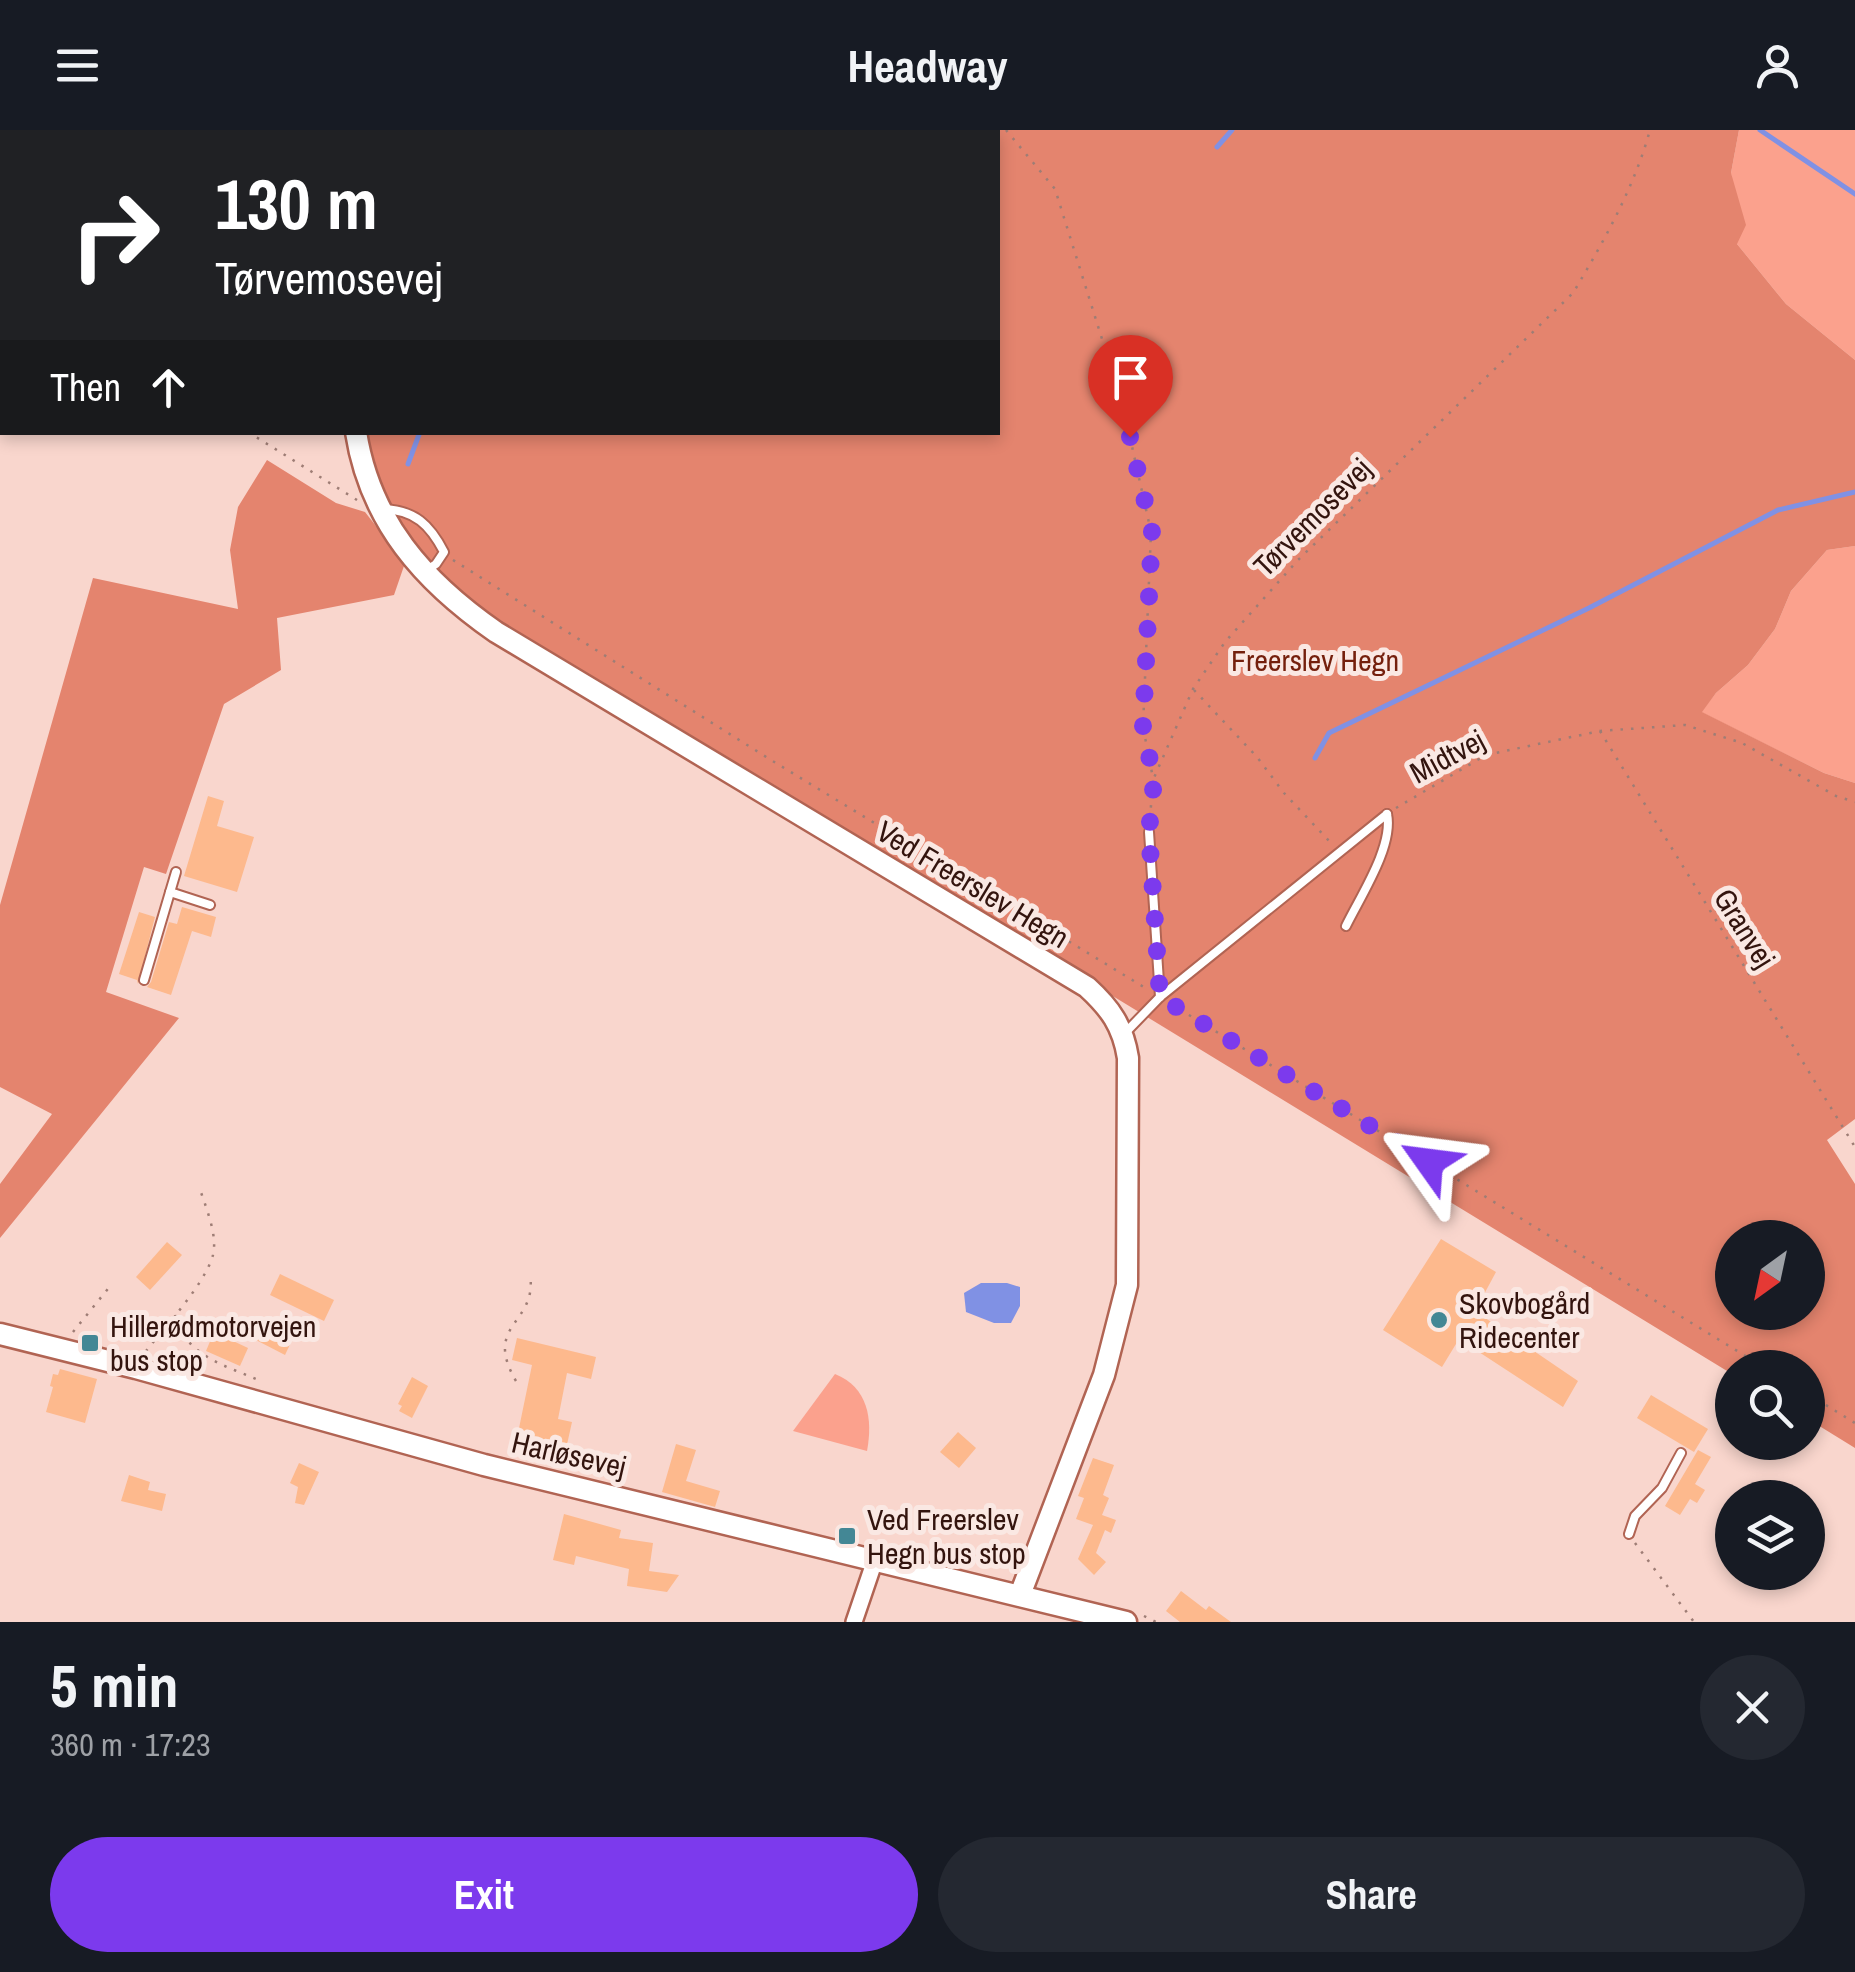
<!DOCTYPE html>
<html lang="en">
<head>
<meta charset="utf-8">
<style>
	body { margin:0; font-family:"Archivo Narrow",sans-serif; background:#242831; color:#f1f3f6; height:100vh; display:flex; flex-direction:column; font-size:38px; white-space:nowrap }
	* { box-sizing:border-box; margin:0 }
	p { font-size:32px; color:#9ea1a6 }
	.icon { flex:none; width:55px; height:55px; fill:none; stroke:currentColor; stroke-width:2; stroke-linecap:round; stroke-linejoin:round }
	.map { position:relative; height:1492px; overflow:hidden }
	.drawer { display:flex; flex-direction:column; background:#171b24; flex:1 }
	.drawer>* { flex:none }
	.guide { position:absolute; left:0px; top:0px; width:1000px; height:305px; box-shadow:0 5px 15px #0003; background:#202124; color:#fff; overflow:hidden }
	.needle { width:65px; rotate:213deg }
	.buttons { position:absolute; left:1715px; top:1090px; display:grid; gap:20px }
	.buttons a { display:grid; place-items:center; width:110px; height:110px; border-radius:50%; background:#171b24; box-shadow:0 5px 15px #0003; font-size:50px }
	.pin { position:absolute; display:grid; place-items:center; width:85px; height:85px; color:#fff; margin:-102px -42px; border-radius:50% 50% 50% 0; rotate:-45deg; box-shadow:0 0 10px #0007 }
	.pin .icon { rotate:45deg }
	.me { position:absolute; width:110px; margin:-55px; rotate:301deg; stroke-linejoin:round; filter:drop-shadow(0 0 8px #0008) }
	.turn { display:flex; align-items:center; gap:35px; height:210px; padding:0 50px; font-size:45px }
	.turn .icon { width:130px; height:130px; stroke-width:2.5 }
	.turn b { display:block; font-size:70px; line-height:85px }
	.then { display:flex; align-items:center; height:95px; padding:0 50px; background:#0003; gap:20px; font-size:38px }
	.round { display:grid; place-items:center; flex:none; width:105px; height:105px; border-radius:52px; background:#242831 }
	.summary { display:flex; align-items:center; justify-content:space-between; height:170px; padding:0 50px }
	h1 { font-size:60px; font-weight:700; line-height:75px }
	.cta { display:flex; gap:20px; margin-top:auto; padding:20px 50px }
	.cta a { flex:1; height:115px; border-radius:60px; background:#7c3aed; color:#fff; font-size:40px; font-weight:700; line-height:115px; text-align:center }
	.cta a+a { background:#242831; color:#f1f3f6 }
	header { display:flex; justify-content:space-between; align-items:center; height:130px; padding:0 50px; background:#171b24; font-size:45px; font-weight:700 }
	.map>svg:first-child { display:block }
</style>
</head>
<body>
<header><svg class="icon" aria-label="menu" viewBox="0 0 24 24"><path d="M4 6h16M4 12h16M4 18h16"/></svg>Headway<svg class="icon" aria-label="person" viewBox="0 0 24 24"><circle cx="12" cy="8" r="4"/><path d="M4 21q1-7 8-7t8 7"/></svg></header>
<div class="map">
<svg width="1855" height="1492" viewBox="0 0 1855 1492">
	<rect width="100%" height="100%" fill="#f9d6cd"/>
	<!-- green -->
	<g fill="#fba18d">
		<path d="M1739,0H1855V230L1786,174L1737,114L1731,43Z"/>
		<path d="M1855,416V653L1824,643L1701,582L1716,563L1748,535L1775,499L1791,461L1827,420Z"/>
		<path d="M835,1244C868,1257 873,1289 867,1321L793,1301Z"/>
	</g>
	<!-- forest -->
	<g fill="#e4846e" fill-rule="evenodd">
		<path d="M385,0H1739L1731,43L1746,95L1737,114L1786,174L1855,230V416L1827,420L1791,461L1775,499L1748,535L1716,563L1702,582L1824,643L1855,653V989L1827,1010L1855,1054V1318L1808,1289V1238H1732V1244L482,481C421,427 378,387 366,303L998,302V2H384ZM1732,1108H1808V1182H1732Z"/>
		<path d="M267,330L336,373L365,382L405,433L394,465L277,488L281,540L224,574L166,744L144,737L106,862L179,888L0,1108V1054L52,984L0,957V775L93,448L238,479L230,420L238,377Z"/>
	</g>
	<!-- water -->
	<path fill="#8091e4" d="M981,1153H1007L1020,1157V1176L1011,1193H994L966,1182L964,1163Z"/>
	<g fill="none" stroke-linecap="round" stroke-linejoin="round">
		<!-- stream -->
		<g stroke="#8091e4" stroke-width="5">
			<path d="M510,0V2"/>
			<path d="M1760,0L1855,64"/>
			<path d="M1217,17L1232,0"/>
			<path d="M408,334L420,302"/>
			<path d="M1315,628L1329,603L1589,478L1778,380L1855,362"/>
		</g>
	</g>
	<!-- building -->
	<g fill="#fdb98d">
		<path d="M208,666L224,671L217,696L254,707L237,762L184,746Z"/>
		<path d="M182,777L216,787L211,807L192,801L171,865L147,857L151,852L169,792L177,794Z"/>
		<path d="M139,782L155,787L138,854L137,850L119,844Z"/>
		<path d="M1441,1109L1496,1142L1475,1181L1578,1251L1563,1277L1459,1209L1442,1237L1383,1200Z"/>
		<path d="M167,1112L182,1125L150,1160L136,1147Z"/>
		<path d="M280,1144L334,1170L324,1191L270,1165Z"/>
		<path d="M261,1190L294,1206L285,1225L252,1208Z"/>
		<path d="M214,1202L248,1218L240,1236L206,1221Z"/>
		<path d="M517,1208L596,1227L591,1249L567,1243L558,1289L572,1292L566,1319L522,1307L523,1304L518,1303L532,1235L512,1230Z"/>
		<path d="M60,1239L97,1249L85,1293L46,1282L53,1257L50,1256L53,1244L58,1245Z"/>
		<path d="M412,1247L428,1256L412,1288L399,1281L402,1276L398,1274Z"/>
		<path d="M1651,1265L1708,1299L1694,1322L1637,1288Z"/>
		<path d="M958,1302L976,1318L959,1338L940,1322Z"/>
		<path d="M676,1314L696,1320L686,1351L720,1361L715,1377L662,1362Z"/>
		<path d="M1698,1320L1711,1327L1695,1354L1705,1360L1697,1373L1690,1369L1680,1385L1665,1376Z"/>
		<path d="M1093,1328L1114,1335L1103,1365L1109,1368L1102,1385L1116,1390L1111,1403L1105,1400L1096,1423L1106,1432L1094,1445L1078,1429L1093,1395L1076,1389L1084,1368L1078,1366Z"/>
		<path d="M299,1333L319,1342L304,1375L295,1373L298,1357L290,1353Z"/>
		<path d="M129,1345L150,1352L148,1360L166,1364L162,1381L121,1371Z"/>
		<path d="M564,1384L621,1400L619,1408L653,1413L649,1441L679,1445L667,1462L627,1456L629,1439L576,1426L574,1435L553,1430Z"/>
		<path d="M1181,1461L1206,1480L1209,1476L1231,1492H1180L1166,1481Z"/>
	</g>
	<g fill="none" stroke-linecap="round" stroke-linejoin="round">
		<defs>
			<g id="service">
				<path d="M383,379C415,380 430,395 444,422L436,434L427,440"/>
				<path d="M1149,702L1160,867"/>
				<path d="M170,762L210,775"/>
				<path d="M1346,796C1360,767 1394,716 1387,684"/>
				<path d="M144,850L176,742"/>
				<path d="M1126,902L1160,867L1387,684"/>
				<path d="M1629,1404L1635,1386L1662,1358L1681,1323"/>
			</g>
			<path id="minor" d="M854,1492L875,1430"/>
			<g id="tertiary">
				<path d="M378,2V0"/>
				<path d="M356,302C370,392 424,452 496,502L1087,857C1110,878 1123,896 1128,928L1127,1155L1104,1245L1020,1465"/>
				<path d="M0,1204L136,1238L484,1335L1126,1492"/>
			</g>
		</defs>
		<!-- service casing -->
		<use href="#service" stroke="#b16453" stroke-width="12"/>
		<!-- minor casing -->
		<use href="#minor" stroke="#b16453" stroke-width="20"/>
		<!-- tertiary casing -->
		<use href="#tertiary" stroke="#b16453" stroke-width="25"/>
		<!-- path -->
		<g stroke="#9e7d75" stroke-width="2.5" stroke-dasharray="2.5 8" stroke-linecap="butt">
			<path d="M1006,0L1055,59L1123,276L1151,402L1143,597L1153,648"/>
			<path d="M0,23L2,27"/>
			<path d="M248,302L357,370"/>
			<path d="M453,430L771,630L1147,859"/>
			<path d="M1194,560L1257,627L1284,663L1332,714"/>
			<path d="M1600,601L1855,1017"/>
			<path d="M1396,678L1486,625L1600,601L1685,595L1742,613L1836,666L1855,672"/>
			<path d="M1150,688L1153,650L1193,559L1225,512L1298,430L1573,163C1604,111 1634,58 1650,0"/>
			<path d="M1171,874L1765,1238"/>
			<path d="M175,1185C184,1224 223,1235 256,1249"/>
			<path d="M73,1202L111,1155"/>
			<path d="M146,1221C165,1197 205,1154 213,1125C218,1104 205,1076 199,1056"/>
			<path d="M516,1251C482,1193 538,1195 530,1144"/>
			<path d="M1808,1264L1855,1293"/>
			<path d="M1635,1413L1694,1492"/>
			<path d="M1144,1486L1156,1492"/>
		</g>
		<!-- service -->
		<use href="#service" stroke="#fff" stroke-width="8"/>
		<!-- minor -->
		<use href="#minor" stroke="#fff" stroke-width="15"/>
		<!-- tertiary -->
		<use href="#tertiary" stroke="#fff" stroke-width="20"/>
	</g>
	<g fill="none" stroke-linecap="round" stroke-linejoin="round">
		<!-- route -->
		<path stroke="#7c3aed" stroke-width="18" stroke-dasharray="0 32.4" d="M1130,307L1152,402L1143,596L1154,650L1149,702L1160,867L1429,1032"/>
	</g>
	<!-- markers -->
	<g fill="#438795" stroke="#fae8e3" stroke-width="4">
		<circle cx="1439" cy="1190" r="10"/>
		<rect x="80" y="1203" width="20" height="20" rx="5"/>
		<rect x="837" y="1396" width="20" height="20" rx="5"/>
	</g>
	<g text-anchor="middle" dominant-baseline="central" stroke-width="10" stroke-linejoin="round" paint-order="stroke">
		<!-- street labels -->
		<g font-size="30" fill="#33140e" stroke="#fae8e3">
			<text transform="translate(1312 387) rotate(-45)">Tørvemosevej</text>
			<text transform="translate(1447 626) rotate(-28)">Midtvej</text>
			<text transform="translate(973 754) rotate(31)">Ved Freerslev Hegn</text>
			<text transform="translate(1745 798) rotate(58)">Granvej</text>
			<text transform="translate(569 1324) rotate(13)">Harløsevej</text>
		</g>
		<!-- park labels -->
		<g font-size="30" fill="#741f0c" stroke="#fae8e3">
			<text x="1315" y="530">Freerslev Hegn</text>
		</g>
		<!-- poi labels -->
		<g font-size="30" fill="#33140e" stroke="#fae8e3" text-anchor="start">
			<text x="1459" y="1173">Skovbogård<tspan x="1459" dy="34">Ridecenter</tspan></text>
			<text x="110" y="1196">Hillerødmotorvejen<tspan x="110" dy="34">bus stop</tspan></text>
			<text x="867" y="1389">Ved Freerslev<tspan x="867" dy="34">Hegn bus stop</tspan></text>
		</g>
	</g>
</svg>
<div class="buttons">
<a><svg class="needle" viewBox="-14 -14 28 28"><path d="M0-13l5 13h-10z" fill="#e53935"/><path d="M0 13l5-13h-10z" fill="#9ea1a6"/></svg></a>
<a><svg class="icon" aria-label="search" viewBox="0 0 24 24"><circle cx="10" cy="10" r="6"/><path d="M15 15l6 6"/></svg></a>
<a><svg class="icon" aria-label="layers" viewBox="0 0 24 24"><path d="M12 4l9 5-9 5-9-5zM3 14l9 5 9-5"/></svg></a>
</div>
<div class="pin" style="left:1130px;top:307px;background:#d93025"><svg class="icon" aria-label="arrive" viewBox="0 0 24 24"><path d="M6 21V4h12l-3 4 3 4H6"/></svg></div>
<svg class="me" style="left:1429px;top:1032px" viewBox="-20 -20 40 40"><path d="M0-17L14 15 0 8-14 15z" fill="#7c3aed" stroke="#fff" stroke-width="4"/></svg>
<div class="guide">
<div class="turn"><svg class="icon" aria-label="right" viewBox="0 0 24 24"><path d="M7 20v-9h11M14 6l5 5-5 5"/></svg><div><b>130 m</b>Tørvemosevej</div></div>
<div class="then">Then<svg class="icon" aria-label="ahead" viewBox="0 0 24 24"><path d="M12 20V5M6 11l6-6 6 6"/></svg></div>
</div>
</div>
<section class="drawer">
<div class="summary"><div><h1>5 min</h1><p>360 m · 17:23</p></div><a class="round"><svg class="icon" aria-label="close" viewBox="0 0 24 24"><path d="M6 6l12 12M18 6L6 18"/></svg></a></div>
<div class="cta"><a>Exit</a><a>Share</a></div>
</section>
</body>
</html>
